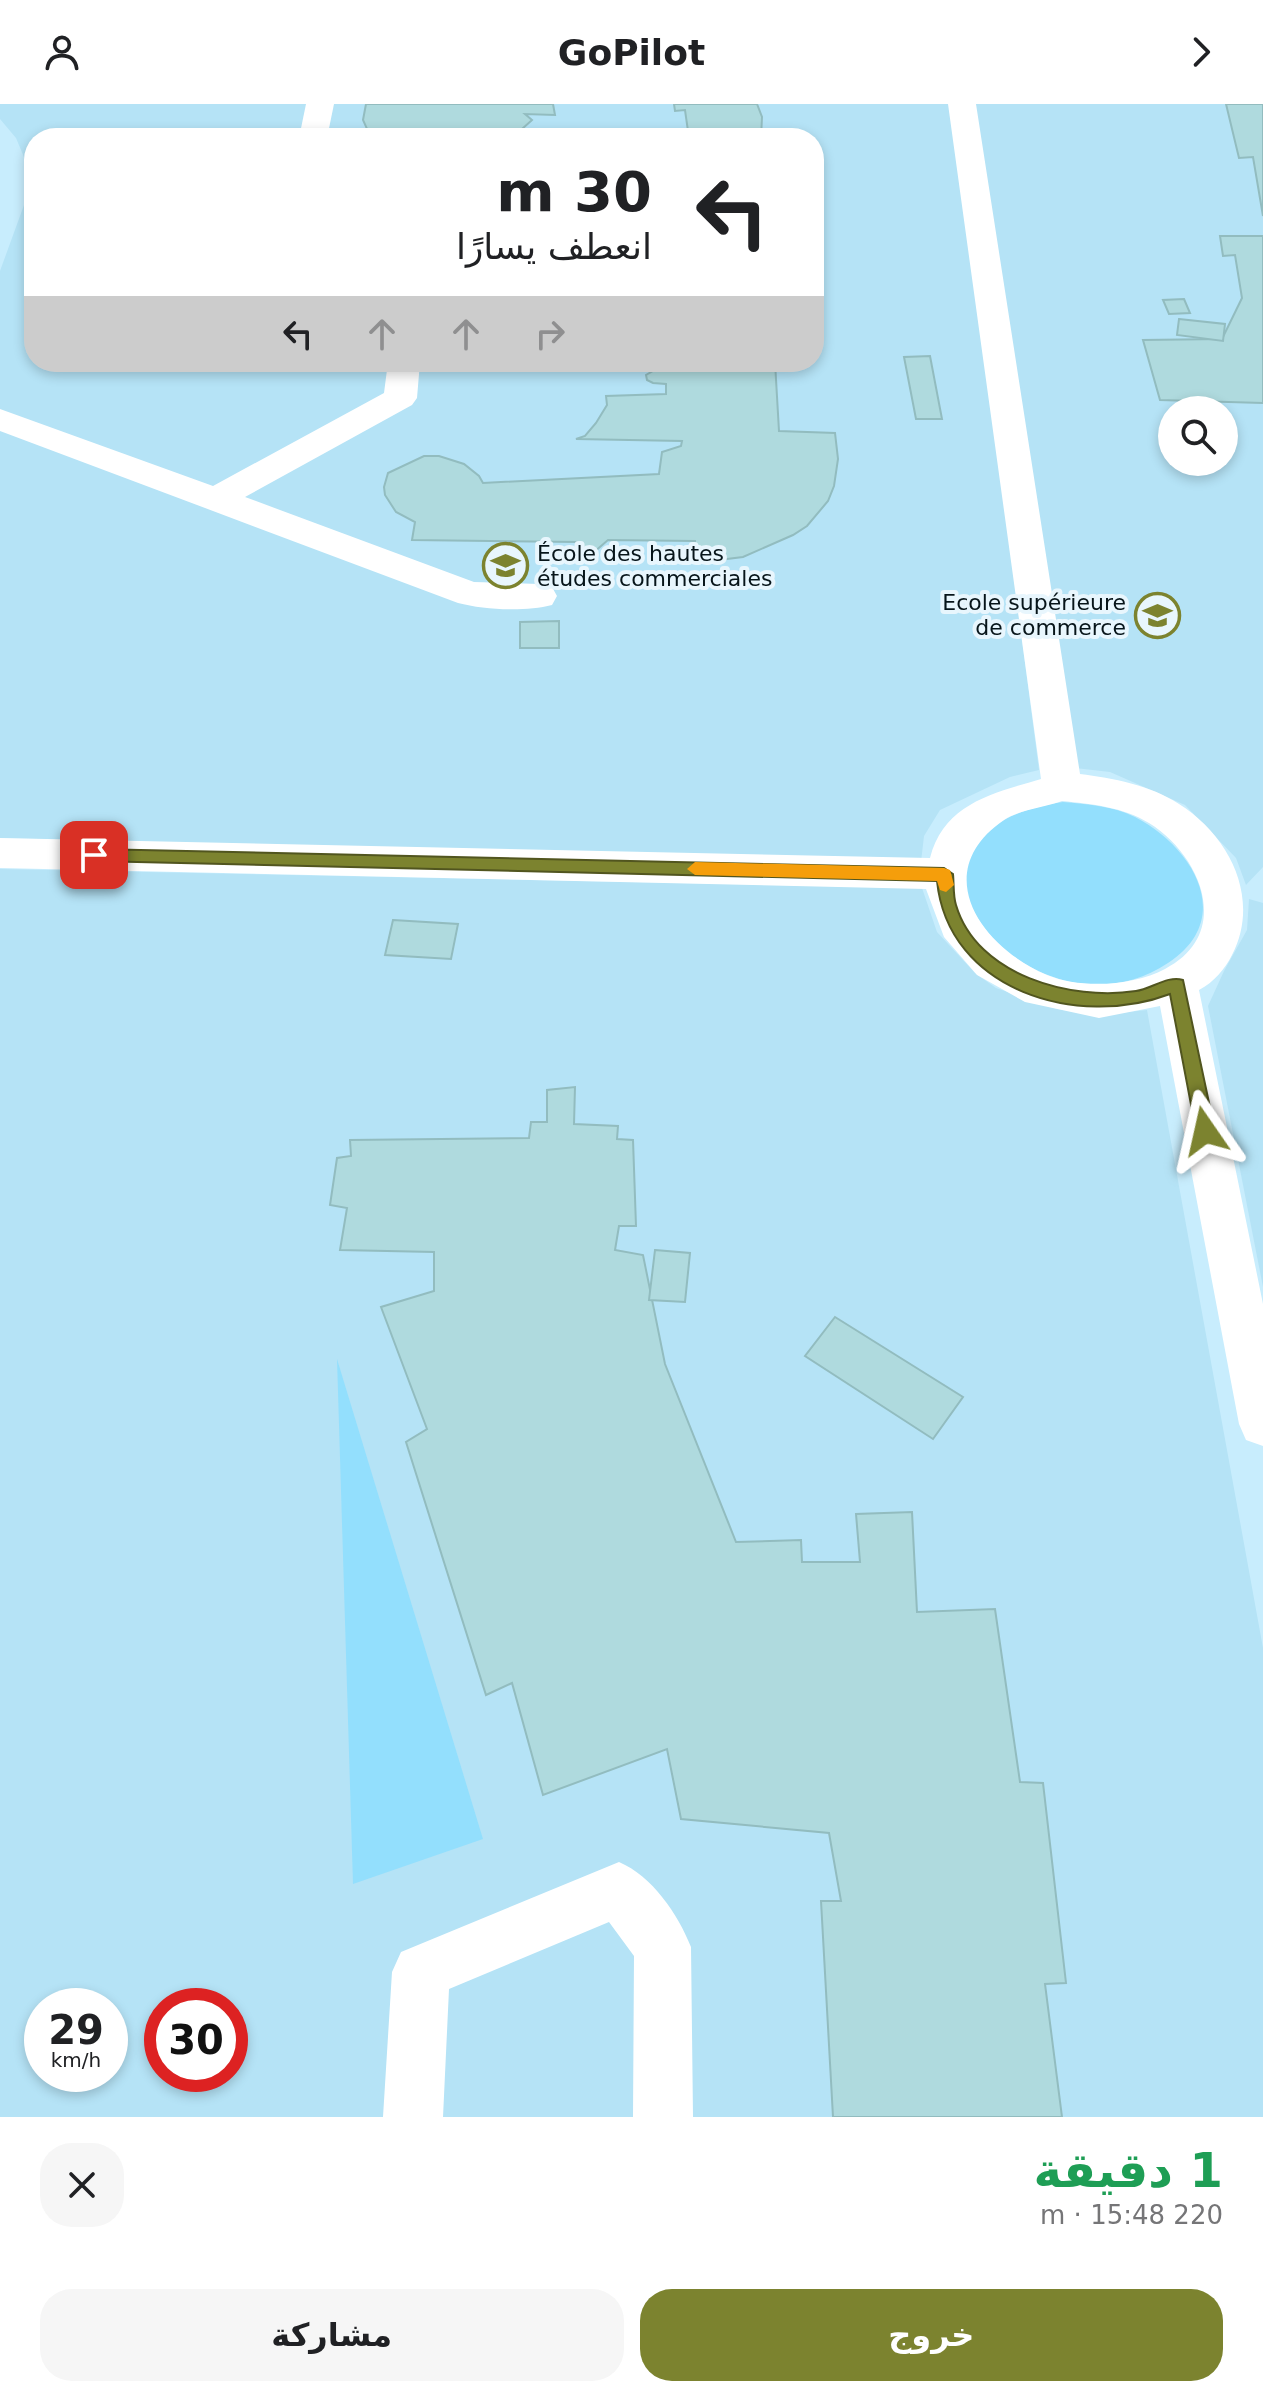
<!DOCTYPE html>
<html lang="ar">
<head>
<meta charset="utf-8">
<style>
	body { margin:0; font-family:"DejaVu Sans",Vazirmatn,sans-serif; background:#f6f6f6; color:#202124; direction:rtl; height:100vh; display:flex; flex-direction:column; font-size:30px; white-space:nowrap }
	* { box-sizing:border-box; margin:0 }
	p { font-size:26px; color:#757577 }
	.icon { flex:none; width:44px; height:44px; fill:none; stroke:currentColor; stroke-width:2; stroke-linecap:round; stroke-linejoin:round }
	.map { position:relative; height:2013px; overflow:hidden; direction:ltr }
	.sheet { display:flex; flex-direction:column; background:#fff; flex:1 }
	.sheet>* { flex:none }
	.banner { position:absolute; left:24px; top:24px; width:800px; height:244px; border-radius:32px; box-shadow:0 4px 12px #0003; direction:rtl; background:#fff; color:#202124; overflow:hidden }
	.buttons { position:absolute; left:1158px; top:292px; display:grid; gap:16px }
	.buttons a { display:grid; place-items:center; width:80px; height:80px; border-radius:50%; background:#fff; box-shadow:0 4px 12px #0003; font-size:40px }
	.speed { position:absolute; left:24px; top:1884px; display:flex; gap:16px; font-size:40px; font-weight:700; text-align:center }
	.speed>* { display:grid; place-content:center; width:104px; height:104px; border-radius:50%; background:#fff; box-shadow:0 4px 12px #0003; line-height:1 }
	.speed small { font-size:20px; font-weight:400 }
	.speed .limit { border:12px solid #d22; background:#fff; color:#111 }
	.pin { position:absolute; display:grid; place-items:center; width:68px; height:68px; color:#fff; margin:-34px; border-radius:16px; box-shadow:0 4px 12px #0006 }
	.me { position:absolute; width:88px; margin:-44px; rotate:349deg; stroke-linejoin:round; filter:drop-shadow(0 0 6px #0008) }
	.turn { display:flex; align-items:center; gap:28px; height:168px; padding:0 40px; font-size:36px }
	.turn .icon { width:104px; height:104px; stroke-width:2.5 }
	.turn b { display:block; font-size:56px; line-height:68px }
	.lanes { display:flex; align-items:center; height:76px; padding:0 40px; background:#0003; justify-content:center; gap:40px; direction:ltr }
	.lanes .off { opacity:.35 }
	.round { display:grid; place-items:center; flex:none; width:84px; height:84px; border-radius:32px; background:#f6f6f6 }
	.head { display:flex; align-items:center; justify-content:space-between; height:136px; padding:0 40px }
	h1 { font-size:48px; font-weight:700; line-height:60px; color:#1e9e55 }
	.button { display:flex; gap:16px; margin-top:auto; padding:16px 40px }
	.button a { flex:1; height:92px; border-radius:32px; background:#7c832f; color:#fff; font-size:32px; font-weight:700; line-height:92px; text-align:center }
	.button a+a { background:#f6f6f6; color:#202124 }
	header { display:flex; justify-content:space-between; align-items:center; height:104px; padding:0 40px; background:#fff; font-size:36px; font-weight:700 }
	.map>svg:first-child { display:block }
</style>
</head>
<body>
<header><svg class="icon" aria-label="forward" viewBox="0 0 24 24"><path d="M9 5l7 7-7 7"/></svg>GoPilot<svg class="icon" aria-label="person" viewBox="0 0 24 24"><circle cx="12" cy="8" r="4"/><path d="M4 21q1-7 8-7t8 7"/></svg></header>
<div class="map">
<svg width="1263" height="2013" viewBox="0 0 1263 2013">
	<rect width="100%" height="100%" fill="#c8edfd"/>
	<!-- built -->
	<g fill="#b5e3f6" fill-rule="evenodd">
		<path d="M0,0H952L1039,666L1010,673L940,706L924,732L921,758L0,734V167L24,101L29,65L16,34L0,15ZM34,34H814V258H34Z"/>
		<path d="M971,0H1263V763L1246,781L1236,754L1185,701L1110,668L1075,664ZM1172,306H1224V358H1172Z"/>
		<path d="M0,765L922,784L937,828L975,869L996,884L1057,905L1099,911L1147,906L1263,1544V2013H0ZM42,1902H110V1970H42ZM162,1902H230V1970H162Z"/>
		<path d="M1249,795L1263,799V1183L1208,902L1224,867L1247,826Z"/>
	</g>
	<!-- green -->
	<g fill="#93dffd">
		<path d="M1063,698C1087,700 1113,702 1135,713C1192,742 1237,814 1168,859C1033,949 849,730 1063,698Z"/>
		<path d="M337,1255L483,1735L353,1780Z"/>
	</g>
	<!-- building -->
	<g fill="#afdade" stroke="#92bcbf" stroke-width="2">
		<path d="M366,0H553L555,11L525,10L532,16L512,34H371L363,16Z"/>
		<path d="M674,0H757L762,13L761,34H689L685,6L675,7Z"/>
		<path d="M1226,0H1263V112L1253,53L1239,54Z"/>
		<path d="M1220,132H1263V299L1160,296L1143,236L1222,235L1242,194L1235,151L1223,152Z"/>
		<path d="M1184,195L1190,209L1169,210L1163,196Z"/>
		<path d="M1179,215L1225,220L1223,237L1177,231Z"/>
		<path d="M930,252L942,315H916L904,253Z"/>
		<path d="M672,258H775L779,327L835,329L838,355L834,382L828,397L807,422L793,431L743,453L694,459L695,437L608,436L593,449H584L577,443L579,438L412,436L415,418L396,408L385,391L384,383L388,369L424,352H439L464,360L479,372L483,379L659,370L662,348L681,342L682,337L576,335L585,332L596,319L607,301L606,292L666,290V280L653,279L647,276L646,271L653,267L671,265Z"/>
		<path d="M559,517V544H520V518Z"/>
		<path d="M393,816L458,820L451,855L385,851Z"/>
		<path d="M575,983L574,1020L618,1022L617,1035L633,1036L636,1122H619L615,1146L643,1151L665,1260L736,1438L801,1436L802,1458H860L856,1410L912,1408L917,1508L995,1505L1020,1678L1043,1679L1066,1879L1045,1880L1062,2013H833L821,1797H841L829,1729L681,1715L667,1645L543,1691L512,1579L486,1591L406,1338L427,1325L381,1203L434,1187V1148L340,1146L347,1104L330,1101L337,1054L351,1052L350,1036L529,1034L531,1018H547V986Z"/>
		<path d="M655,1146L690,1149L685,1198L649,1196Z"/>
		<path d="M835,1213L963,1293L933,1335L805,1252Z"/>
	</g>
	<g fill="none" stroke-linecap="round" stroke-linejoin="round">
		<!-- minor -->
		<g fill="#fff" fill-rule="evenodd">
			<path d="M306,0H334L327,34H299Z"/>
			<path d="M948,0H976L1080,670C1113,674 1150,681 1179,700C1230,732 1261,795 1232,851C1225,865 1214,878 1199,886L1263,1200V1342L1246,1336L1239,1320L1160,902L1099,914L1025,898L977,871L944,833L926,785L0,764V734L930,754C944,699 994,689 1041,675ZM1062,697C1092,700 1123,703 1149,719C1202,752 1233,830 1165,865C1133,882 1081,885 1047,871C981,843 928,768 1004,716C1019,706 1045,703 1062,697Z"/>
			<path d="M388,258H420L417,294L412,301L245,393L474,478L539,480L552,483L557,492L552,501C525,508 485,506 458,499L0,327V305L213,382L384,289Z"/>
			<path d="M619,1758C652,1772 678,1810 691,1843L693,2013H633L634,1852L609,1818L449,1885L443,2013H383L392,1868L401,1848Z"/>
		</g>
	</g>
	<!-- route -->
	<path fill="#7c832f" stroke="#51551f" stroke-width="2" d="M94,745L944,764L953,770C954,780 953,792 956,801C977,872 1072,897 1136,887C1151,885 1168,871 1183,876L1215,1027L1212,1032H1199L1196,1027L1170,890C1078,925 948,887 937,777L94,757L86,751Z"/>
	<!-- slow -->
	<path fill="#f59e0b" d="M695,758L944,764L950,766L954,781L946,788L940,786L937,777L695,771L687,765Z"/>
	<!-- icons -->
	<defs>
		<symbol id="university-ring" viewBox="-11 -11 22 22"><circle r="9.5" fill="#e8f6fd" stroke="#7c832f" stroke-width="1.5"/><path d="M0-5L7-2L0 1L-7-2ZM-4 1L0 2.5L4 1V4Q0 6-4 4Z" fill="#7c832f"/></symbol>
	</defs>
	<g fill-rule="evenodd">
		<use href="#university-ring" x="480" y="436" width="51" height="51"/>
		<use href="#university-ring" x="1132" y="486" width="51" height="51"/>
	</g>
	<g text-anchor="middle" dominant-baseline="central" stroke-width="8" stroke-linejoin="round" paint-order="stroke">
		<!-- poi labels -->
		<g font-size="22" fill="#07151a" stroke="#e8f6fd" text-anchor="start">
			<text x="537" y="449">École des hautes<tspan x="537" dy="25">études commerciales</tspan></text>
			<text x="1126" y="498" text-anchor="end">Ecole supérieure<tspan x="1126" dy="25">de commerce</tspan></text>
		</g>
	</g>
</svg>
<div class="buttons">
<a><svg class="icon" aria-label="search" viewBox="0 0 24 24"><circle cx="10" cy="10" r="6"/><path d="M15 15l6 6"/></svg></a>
</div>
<div class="speed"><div>29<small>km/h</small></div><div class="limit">30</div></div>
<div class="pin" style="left:94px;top:751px;background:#d93025"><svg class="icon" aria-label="arrive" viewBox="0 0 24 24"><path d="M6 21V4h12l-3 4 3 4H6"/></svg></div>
<svg class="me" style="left:1205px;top:1027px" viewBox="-20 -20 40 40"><path d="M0-17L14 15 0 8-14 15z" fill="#7c832f" stroke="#fff" stroke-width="4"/></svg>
<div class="banner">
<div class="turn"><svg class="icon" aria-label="left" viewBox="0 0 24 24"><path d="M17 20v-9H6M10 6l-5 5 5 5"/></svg><div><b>30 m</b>انعطف يسارًا</div></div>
<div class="lanes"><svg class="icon" aria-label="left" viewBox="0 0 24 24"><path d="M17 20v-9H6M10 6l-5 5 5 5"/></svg><svg class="icon off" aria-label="ahead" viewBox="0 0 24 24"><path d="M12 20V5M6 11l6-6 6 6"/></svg><svg class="icon off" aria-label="ahead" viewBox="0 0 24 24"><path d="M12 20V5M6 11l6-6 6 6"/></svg><svg class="icon off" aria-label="right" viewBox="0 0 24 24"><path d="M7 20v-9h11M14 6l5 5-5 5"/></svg></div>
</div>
</div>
<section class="sheet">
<div class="head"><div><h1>1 دقيقة</h1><p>220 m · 15:48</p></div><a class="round"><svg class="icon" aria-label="close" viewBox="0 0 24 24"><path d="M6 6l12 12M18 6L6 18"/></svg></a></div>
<div class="button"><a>خروج</a><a>مشاركة</a></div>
</section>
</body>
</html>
